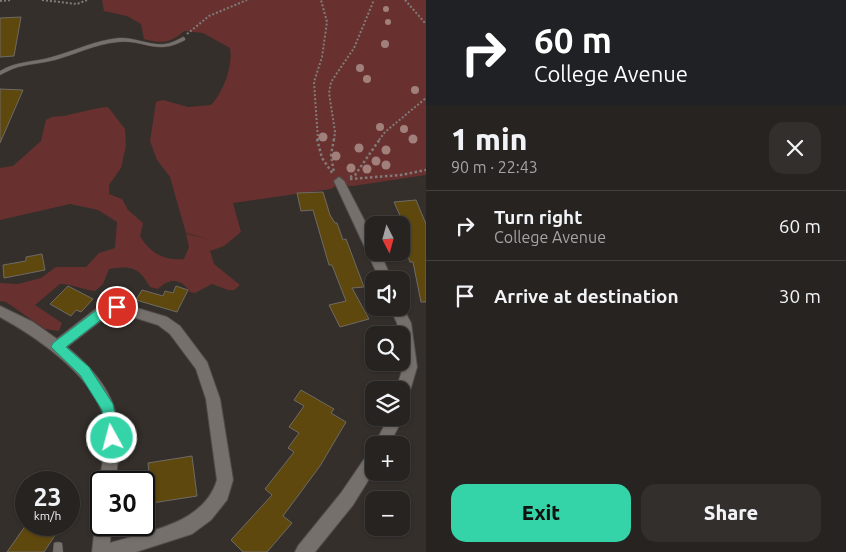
<!DOCTYPE html>
<html lang="en">
<head>
<meta charset="utf-8">
<style>
	body { margin:0; font-family:Ubuntu,sans-serif; background:#332f2d; color:#f1f3f6; height:100vh; display:flex; flex-direction:column; font-size:19px; white-space:nowrap }
	* { box-sizing:border-box; margin:0 }
	p { font-size:16px; color:#a4a4a5 }
	.icon { flex:none; width:28px; height:28px; fill:none; stroke:currentColor; stroke-width:2; stroke-linecap:round; stroke-linejoin:round }
	.map { position:relative; flex:1; overflow:hidden }
	.panel { display:flex; flex-direction:column; background:#272320; width:420px }
	.panel>* { flex:none }
	.banner { background:#202124; color:#fff; overflow:hidden }
	.needle { width:32px; rotate:174deg }
	.tools { position:absolute; left:365px; top:216px; display:grid; gap:10px }
	.tools a { display:grid; place-items:center; width:45px; height:45px; border-radius:10px; background:#272320; box-shadow:0 1px 4px #0004,0 0 0 1px #43403e; font-size:25px }
	.speed { position:absolute; left:15px; top:471px; display:flex; gap:10px; font-size:25px; font-weight:700; text-align:center }
	.speed>* { display:grid; place-content:center; width:65px; height:65px; border-radius:50%; background:#272320; box-shadow:0 1px 4px #0004,0 0 0 1px #43403e; line-height:1 }
	.speed small { font-size:12px; font-weight:400 }
	.speed .limit { border:2px solid #111; border-radius:8px; background:#fff; color:#111 }
	.pin { position:absolute; display:grid; place-items:center; width:42px; height:42px; color:#fff; margin:-21px; border:2px solid #fff; border-radius:50%; box-shadow:0 1px 5px #0007 }
	.me { position:absolute; width:55px; margin:-28px; rotate:353deg; stroke-linejoin:round; filter:drop-shadow(0 0 4px #0008) }
	.turn { display:flex; align-items:center; gap:18px; height:105px; padding:0 25px; font-size:22px }
	.turn .icon { width:65px; height:65px; stroke-width:2.5 }
	.turn b { display:block; font-size:35px; line-height:42px }
	.round { display:grid; place-items:center; flex:none; width:52px; height:52px; border-radius:15px; background:#332f2d }
	.overview { display:flex; align-items:center; justify-content:space-between; height:85px; padding:0 25px }
	h1 { font-size:30px; font-weight:800; line-height:38px }
	.cta { display:flex; gap:10px; margin-top:auto; padding:10px 25px }
	.cta a { flex:1; height:58px; border-radius:15px; background:#34d4a8; color:#111; font-size:20px; font-weight:800; line-height:58px; text-align:center }
	.cta a+a { background:#332f2d; color:#f1f3f6 }
	ul { padding:0; list-style:none }
	li { display:flex; align-items:center; gap:15px; height:70px; padding:0 25px; border-top:1px solid #43403e }
	li div { flex:1 }
	li b { display:block; font-size:19px }
	li em { font-style:normal }
	main { display:flex; flex:1; min-height:0 }
	.map>svg:first-child { display:block }
</style>
</head>
<body>
<main>
<div class="map">
<svg width="426" height="552" viewBox="0 0 426 552">
	<rect width="100%" height="100%" fill="#342f2b"/>
	<!-- green -->
	<path fill="#68312f" d="M102,0H426V175L353,186L337,185L331,189L233,203L241,232L224,246L210,251L214,264L240,285L234,290H228L212,284L195,293L190,292C182,279 170,277 158,289L150,287C138,266 131,266 109,269L103,284L95,291C83,290 73,284 60,284L35,305L62,323L59,331L45,329L6,302L0,301V283L18,284L41,278L56,267H86L99,253L115,248L117,222L98,210L70,204L0,220V168L13,166L41,141L46,120C56,114 59,118 68,115C82,112 94,108 108,107L125,129L126,146L121,168L109,185V194L122,199L128,210L143,223L140,236C150,253 164,261 184,259L189,247L186,234L209,239L186,233L170,177L157,160L150,141L156,102L163,100L188,107L211,105C223,92 233,67 230,48L203,33L184,31C171,43 161,44 144,39L141,24L127,16L104,11Z"/>
	<!-- building -->
	<g fill="#5f480e" stroke="#6e6b65">
		<path d="M21,17L14,56L0,57V18Z"/>
		<path d="M0,89L23,90L0,143Z"/>
		<path d="M323,192L330,215L335,223H337L343,240L346,239L364,287L352,288L369,319L340,327L329,305L346,301L332,265H329L313,210L301,211L297,193Z"/>
		<path d="M416,200L426,224V302H421L413,262H410L401,239V225H396L394,221L402,220L394,202Z"/>
		<path d="M42,254L45,270L4,278L3,265L26,261V257Z"/>
		<path d="M68,286L93,299L81,312L76,310L71,316L50,304Z"/>
		<path d="M176,286L188,290L177,312L136,300L142,290L163,296L165,291L173,293Z"/>
		<path d="M301,390L334,409L331,413L346,422L320,466L283,516L292,523L267,552H243L231,540L272,495L265,489L294,452L288,448L299,433L289,427L304,406L294,400Z"/>
		<path d="M192,456L197,496L152,503L148,463Z"/>
		<path d="M26,525H62L44,552H7Z"/>
	</g>
	<g fill="none" stroke-linecap="round" stroke-linejoin="round">
		<defs>
			<g id="lane">
				<path d="M183,37L185,38V40C156,56 145,39 118,42C96,44 76,54 55,60C43,63 30,64 18,67C11,69 6,72 0,75V71C16,61 35,62 52,57C74,51 96,40 119,38C135,37 150,46 165,44C172,43 177,40 183,37Z"/>
				<path d="M58,542L62,543L63,552H53L54,543Z"/>
			</g>
			<g id="street">
				<path d="M339,177L344,181L374,239V252H380L392,280H380L334,181Z"/>
				<path d="M117,302L167,317L180,326L207,362L220,399L233,480L227,500L211,520L192,534L136,552H92L95,525L97,519L101,517V525H111L110,543C148,531 204,524 217,480L206,399L196,369L170,334L158,325L117,312L107,316L67,347C118,389 125,420 115,482H101V487L99,482C103,460 110,431 101,409C86,371 35,336 0,317V306L33,322L57,339L97,308Z"/>
				<path d="M401,304L411,323L417,367L408,398L406,403L401,404V390H396L403,367L401,335H399L397,323L390,308H401Z"/>
				<path d="M401,413L403,418L389,445L374,446L388,418H401Z"/>
				<path d="M374,450V471L353,505L315,552H295L298,546L341,493L369,452Z"/>
			</g>
		</defs>
		<!-- lane casing -->
		<use href="#lane" stroke="#514c49" stroke-width="1"/>
		<!-- street casing -->
		<use href="#street" stroke="#514c49" stroke-width="2"/>
		<!-- path-far1 -->
		<g stroke="#807c79" stroke-width="2" stroke-dasharray="2 2" stroke-linecap="butt">
			<path d="M42,0L77,4L87,0"/>
			<path d="M405,0L426,24"/>
			<path d="M0,1L12,0"/>
			<path d="M187,34L209,16L247,0"/>
			<path d="M318,140L314,82L322,57L327,22L321,0"/>
			<path d="M334,140L335,132L329,93L331,82L354,48L374,0"/>
			<path d="M379,140L385,132L426,98"/>
		</g>
		<!-- path -->
		<g stroke="#807c79" stroke-width="2.5" stroke-dasharray="2.5 2.5" stroke-linecap="butt">
			<path d="M317,139L322,158L333,174"/>
			<path d="M334,139L331,155L334,173"/>
			<path d="M350,177L355,175L380,139"/>
			<path d="M350,179L401,175L426,170"/>
		</g>
		<!-- lane -->
		<use href="#lane" fill="#76706c" fill-rule="evenodd"/>
		<!-- street -->
		<use href="#street" fill="#76706c" fill-rule="evenodd"/>
	</g>
	<!-- trees -->
	<g fill="#a1807c">
		<circle cx="386" cy="9" r="3"/>
		<circle cx="388" cy="22" r="3"/>
		<circle cx="385" cy="44" r="4"/>
		<circle cx="360" cy="68" r="4"/>
		<circle cx="367" cy="79" r="4"/>
		<circle cx="415" cy="90" r="4"/>
		<circle cx="380" cy="127" r="4"/>
		<circle cx="404" cy="129" r="4"/>
		<circle cx="323" cy="137" r="4.5"/>
		<circle cx="413" cy="139" r="4.5"/>
		<circle cx="359" cy="148" r="4.5"/>
		<circle cx="386" cy="150" r="4.5"/>
		<circle cx="336" cy="156" r="4.5"/>
		<circle cx="376" cy="161" r="4.5"/>
		<circle cx="386" cy="165" r="4.5"/>
		<circle cx="351" cy="168" r="4.5"/>
		<circle cx="367" cy="169" r="4.5"/>
	</g>
	<!-- route -->
	<path fill="#34d4a8" stroke="#228a6d" d="M117,302L123,307L121,311L106,316L66,347L89,367L113,404L119,438L117,443L112,445L108,443L102,410L80,375L51,347L53,343L98,309Z"/>
</svg>
<div class="tools">
<a><svg class="needle" viewBox="-14 -14 28 28"><path d="M0-13l5 13h-10z" fill="#e53935"/><path d="M0 13l5-13h-10z" fill="#a4a4a5"/></svg></a>
<a><svg class="icon" aria-label="sound" viewBox="0 0 24 24"><path d="M4 9h4l5-4v14l-5-4H4zM17 9q2 3 0 6"/></svg></a>
<a><svg class="icon" aria-label="search" viewBox="0 0 24 24"><circle cx="10" cy="10" r="6"/><path d="M15 15l6 6"/></svg></a>
<a><svg class="icon" aria-label="layers" viewBox="0 0 24 24"><path d="M12 4l9 5-9 5-9-5zM3 14l9 5 9-5"/></svg></a>
<a>+</a>
<a>−</a>
</div>
<div class="speed"><div>23<small>km/h</small></div><div class="limit">30</div></div>
<div class="pin" style="left:117px;top:307px;background:#d93025"><svg class="icon" aria-label="arrive" viewBox="0 0 24 24"><path d="M6 21V4h12l-3 4 3 4H6"/></svg></div>
<svg class="me" style="left:112px;top:438px" viewBox="-20 -20 40 40"><circle r="17" fill="#34d4a8" stroke="#fff" stroke-width="3"/><path d="M0-11L8 9 0 5-8 9z" fill="#fff"/></svg>
</div>
<section class="panel">
<div class="banner">
<div class="turn"><svg class="icon" aria-label="right" viewBox="0 0 24 24"><path d="M7 20v-9h11M14 6l5 5-5 5"/></svg><div><b>60 m</b>College Avenue</div></div>
</div>
<div class="overview"><div><h1>1 min</h1><p>90 m · 22:43</p></div><a class="round"><svg class="icon" aria-label="close" viewBox="0 0 24 24"><path d="M6 6l12 12M18 6L6 18"/></svg></a></div>
<ul>
<li><svg class="icon" aria-label="right" viewBox="0 0 24 24"><path d="M7 20v-9h11M14 6l5 5-5 5"/></svg><div><b>Turn right</b><p>College Avenue</p></div><em>60 m</em></li>
<li><svg class="icon" aria-label="arrive" viewBox="0 0 24 24"><path d="M6 21V4h12l-3 4 3 4H6"/></svg><div><b>Arrive at destination</b></div><em>30 m</em></li>
</ul>
<div class="cta"><a>Exit</a><a>Share</a></div>
</section>
</main>
</body>
</html>
